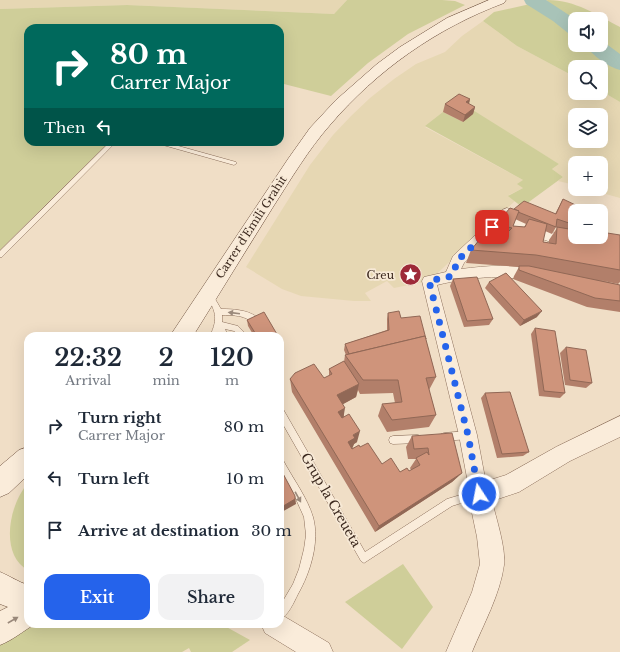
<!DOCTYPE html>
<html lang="en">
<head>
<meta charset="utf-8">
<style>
	body { margin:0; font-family:"Libre Baskerville",serif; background:#f2f2f3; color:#1f2937; height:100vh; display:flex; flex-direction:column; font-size:15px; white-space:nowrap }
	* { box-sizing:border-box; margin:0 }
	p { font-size:13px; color:#747a83 }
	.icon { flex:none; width:22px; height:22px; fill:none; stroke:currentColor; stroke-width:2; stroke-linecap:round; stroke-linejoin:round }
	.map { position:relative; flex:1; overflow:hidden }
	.drawer { position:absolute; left:24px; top:332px; width:260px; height:296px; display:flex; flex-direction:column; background:#fff; border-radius:12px; box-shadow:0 4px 16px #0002 }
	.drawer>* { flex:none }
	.banner { position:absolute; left:24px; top:24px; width:260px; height:122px; border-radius:12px; box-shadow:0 4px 16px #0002; background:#00695c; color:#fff; overflow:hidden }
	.controls { position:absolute; left:568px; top:12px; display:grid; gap:8px }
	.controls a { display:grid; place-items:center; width:40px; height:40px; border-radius:8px; background:#fff; box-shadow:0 4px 16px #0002; font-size:20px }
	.pin { position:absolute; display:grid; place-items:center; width:34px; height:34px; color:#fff; margin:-17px; border-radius:8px; box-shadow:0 2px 6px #0006 }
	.me { position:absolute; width:44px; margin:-22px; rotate:349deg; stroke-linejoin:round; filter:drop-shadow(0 0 3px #0008) }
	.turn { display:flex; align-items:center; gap:14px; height:84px; padding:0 20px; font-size:18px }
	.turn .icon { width:52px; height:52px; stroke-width:2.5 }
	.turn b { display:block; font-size:28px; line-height:34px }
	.then { display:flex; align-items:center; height:38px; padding:0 20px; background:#0003; gap:8px; font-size:15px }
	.eta { display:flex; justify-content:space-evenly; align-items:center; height:68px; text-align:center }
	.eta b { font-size:24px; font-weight:600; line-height:28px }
	.cta { display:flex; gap:8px; margin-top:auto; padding:8px 20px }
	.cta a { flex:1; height:46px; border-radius:12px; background:#2563eb; color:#fff; font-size:16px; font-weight:600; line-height:46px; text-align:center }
	.cta a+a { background:#f2f2f3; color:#1f2937 }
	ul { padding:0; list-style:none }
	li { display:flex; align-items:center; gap:12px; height:52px; padding:0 20px }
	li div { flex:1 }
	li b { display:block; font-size:15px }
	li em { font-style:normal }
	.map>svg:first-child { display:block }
</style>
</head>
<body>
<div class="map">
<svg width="620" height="652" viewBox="0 0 620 652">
	<rect width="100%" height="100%" fill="#f0dec6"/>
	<!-- farmland -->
	<g fill="#e6d7b3" fill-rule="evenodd">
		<path d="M0,0H347L334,14L127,5L0,9Z"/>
		<path d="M483,21L517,46L575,77V93H601V91L620,102V198L588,189H601V163H575V185L558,181L563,177L552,169L559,164L457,102L425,127L523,180V188L509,195L515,201L429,281L394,288L387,281L365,293L371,301H354L301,296L282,289L246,267L310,165L333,135L351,116L370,98L394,79L416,64L445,52L462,36ZM575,115H601V141H575Z"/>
	</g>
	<!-- green -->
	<g fill="#cfce99" fill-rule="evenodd">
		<path d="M347,0H442L455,1L465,5L408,34L368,63L331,96L280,83V28H28V142H109L0,250V9L127,5L334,14Z"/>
		<path d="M548,0C575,0 597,15 620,27V102L601,91V67H575V77L517,46L483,21L494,12ZM575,19H601V45H575Z"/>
		<path d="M468,107L559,164L552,169L563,177L522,207L508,196L523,188L517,184L523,180L425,126L443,112L463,122Z"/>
		<path d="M28,483V570C0,555 8,506 28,483Z"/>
		<path d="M403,564L433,607L402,649L345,602Z"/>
		<path d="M45,624H221L250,640L232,652H191L189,648L182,652H0V642L26,629Z"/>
	</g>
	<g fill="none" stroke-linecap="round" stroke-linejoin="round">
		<!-- river -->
		<g fill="#a8c3b8" fill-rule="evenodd">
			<path d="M524,0H546L575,19V35L568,33L553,21L526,4Z"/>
			<path d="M601,40L620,54V70C608,67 592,55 585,45H601Z"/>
		</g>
		<defs>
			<g id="service">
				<path d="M110,142H116L2,257H0V251Z"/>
				<path d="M155,142H164L236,162L237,163L234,165L156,143Z"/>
				<path d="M209,291L211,292L221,309C235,309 253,310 262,322C265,326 267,331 270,336H262C253,317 242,315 222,315V322L238,326L248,336H239L234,331L225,329L228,336H220L219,332L218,336H210C219,317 215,311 206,294Z"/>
				<path d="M280,408L283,409L365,552L447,499L477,490L480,491L481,494L480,497L452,506L367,561L364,563L361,561L280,419Z"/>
				<path d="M468,431L471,432L472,435L471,438L468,439L444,441L441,440L440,437L441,434L444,433Z"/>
				<path d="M418,435L421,436L422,439L421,442L418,443L393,444L390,443L389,440L390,437L393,436Z"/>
				<path d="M280,459L283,460C293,479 307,497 313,517C320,542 310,573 298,594C294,602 288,616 280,619V606L293,584L299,569L304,549L306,535L304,517L295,497L280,471Z"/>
			</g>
			<path id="minor" d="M507,208L512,210L513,213L512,215L555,233L573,237L575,241L573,245C559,249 519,229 505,223L464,263L461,269C486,266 515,263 540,271L542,275L540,279C530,282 511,277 499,277C479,277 457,280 437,285L477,435L488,494L485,500L479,503L473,500L470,494L459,435L422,281L424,277L446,272L453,256L502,210Z"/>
			<g id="tertiary">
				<path d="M620,416V437L570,461L519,492L492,501C496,518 506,548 504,565C500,595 483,625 472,652H446L472,592L480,564L477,537L468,494L471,486L506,475L556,447Z"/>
				<path d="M280,614L329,643L333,652H296L265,633L261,624H280Z"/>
			</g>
			<g id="secondary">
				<path d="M489,0H506L504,3C437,28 377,70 330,125C308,150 291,179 273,207C246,250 220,293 193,336H170L288,159L310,128L336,100L377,64L400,47L447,18Z"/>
				<path d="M28,447V475L9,493L0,497V466L19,450Z"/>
				<path d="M0,572C10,576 18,582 28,585V624H35C23,631 13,640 0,645V611L8,607L0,604Z"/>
			</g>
		</defs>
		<!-- service casing -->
		<use href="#service" stroke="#8c6f5b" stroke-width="1"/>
		<!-- minor casing -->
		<use href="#minor" stroke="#8c6f5b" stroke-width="1"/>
		<!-- tertiary casing -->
		<use href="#tertiary" stroke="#8c6f5b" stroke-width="1"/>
		<!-- secondary casing -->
		<use href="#secondary" stroke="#6e503e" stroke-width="1"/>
		<!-- service -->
		<use href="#service" fill="#faecda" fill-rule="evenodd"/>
		<!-- minor -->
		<use href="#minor" fill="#faecda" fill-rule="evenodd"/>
		<!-- tertiary -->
		<use href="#tertiary" fill="#faecda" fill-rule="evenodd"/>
		<!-- secondary -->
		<use href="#secondary" fill="#faecda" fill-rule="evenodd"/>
	</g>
	<!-- wall -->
	<g fill="#b27f6a" fill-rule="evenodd">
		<path d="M470,99L469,104L475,107L473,114L463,122L443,112L445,104Z"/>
		<path d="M214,142H228L226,145Z"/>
		<path d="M563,199L575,211V237L620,235V282L618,284L599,280L620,285V312L587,307L513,279L514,276L519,267L466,263L471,250L492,233L496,224L514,209L555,214ZM515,219L526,224L524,227L513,226ZM556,227L557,228L549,240V243L543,242L545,231L552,234Z"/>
		<path d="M453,279L493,319L489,325L464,327L450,286Z"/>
		<path d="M489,282L537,317L520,326L485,288Z"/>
		<path d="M388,313L401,318L426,340L436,377L429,390L436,415L429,427L387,432L378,416L382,404L395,403L393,393L360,394L358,390L356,397L343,404L344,417L357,442L354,444L352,448L360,447L382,464L400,472L409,471L411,470L410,468L416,459H408L406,447L412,436L462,473L452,482L375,532L292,392L290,379L324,378L329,376V369L344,362L345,355H346L344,350L345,344L387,330V319Z"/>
		<path d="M247,320L278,336H254L248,326Z"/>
		<path d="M535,328L565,393L560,398L539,396L531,334Z"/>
		<path d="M566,347L592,383L586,388L565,385L560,353Z"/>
		<path d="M485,393L529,452L523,456L497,458L481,398Z"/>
	</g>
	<!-- shaded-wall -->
	<g fill="#916856">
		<path d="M280,87L281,101L280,102Z"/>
		<path d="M470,99L468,107L466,102Z"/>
		<path d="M475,107L473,114L463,122L465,115Z"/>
		<path d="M542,311L537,317L520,326L524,320Z"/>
		<path d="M359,384L356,397L336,408L337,395Z"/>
		<path d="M345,408L343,420L338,412Z"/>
		<path d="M360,431L357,442L354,444L352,449L348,442L353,435Z"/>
		<path d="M462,473L452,482L375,532L379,526Z"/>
		<path d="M295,496L296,504L280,513V508Z"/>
	</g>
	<!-- building -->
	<g fill="#cf947b" stroke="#916856">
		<path d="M459,94L470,99L466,102L475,107L465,115L445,104Z"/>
		<path d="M563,199L588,211H575V225L557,219L556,227L518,212L519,211L514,209L524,201L556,214Z"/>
		<path d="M510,208L519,211L513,226L525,227L529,219L547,224L543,242L556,244L557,227L575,230V237H601V232L620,235V270L536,255L471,250L485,233L506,234L512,228L496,224Z"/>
		<path d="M519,266H529L620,285V301L595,298L519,270Z"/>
		<path d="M506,273L542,311L524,320L489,282Z"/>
		<path d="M477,277L493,319L467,321L453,279Z"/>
		<path d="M399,311L401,318L420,316L426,339L425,336L349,354L345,344L389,330L388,313Z"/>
		<path d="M264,312L278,336H257L247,320Z"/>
		<path d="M535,328L555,331L565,393L544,391Z"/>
		<path d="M425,336L436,377L426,378L436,415L392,420L382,404L402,402L398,380H363L345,355Z"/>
		<path d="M566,347L586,350L592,383L570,380Z"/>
		<path d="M344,361L359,384L337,395L345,408L338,412L342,418L349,414L360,431L353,435L355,438L348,442L352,449L359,445L360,447L368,443L382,464L391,458L400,472L407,468L409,471L420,465L416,458L427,452L429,455L428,448L414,449L412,436L452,433L462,473L379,526L290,379L295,373L314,364L324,378L332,374L329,369Z"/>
		<path d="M510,392L529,452L502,454L485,393Z"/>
		<path d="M280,468L295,496V499L280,508Z"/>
	</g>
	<!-- one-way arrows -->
	<defs><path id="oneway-solid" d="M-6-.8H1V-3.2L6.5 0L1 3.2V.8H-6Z"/></defs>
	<g fill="#9b8a7c">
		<use href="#oneway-solid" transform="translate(234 313) rotate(-173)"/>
		<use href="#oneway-solid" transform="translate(298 497) rotate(61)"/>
		<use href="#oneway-solid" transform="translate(13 620) rotate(-30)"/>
	</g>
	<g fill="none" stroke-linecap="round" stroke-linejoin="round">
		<!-- route -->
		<path stroke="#2563eb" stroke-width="7" stroke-dasharray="0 12.6" d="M479,494L468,435L429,281L452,276L458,260L492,227"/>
	</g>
	<!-- icons -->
	<defs>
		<symbol id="sight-disc" viewBox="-11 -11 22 22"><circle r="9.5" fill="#9d2938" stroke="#f7e9d6"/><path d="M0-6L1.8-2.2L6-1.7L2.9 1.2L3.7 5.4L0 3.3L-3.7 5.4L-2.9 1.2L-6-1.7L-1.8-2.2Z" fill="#fff"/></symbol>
	</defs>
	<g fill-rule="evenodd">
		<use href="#sight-disc" x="398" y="262" width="25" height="25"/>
	</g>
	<g text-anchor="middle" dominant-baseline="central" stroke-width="3.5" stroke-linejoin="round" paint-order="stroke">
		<!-- street labels -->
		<g font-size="11" fill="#3c291f" stroke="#f7e9d6">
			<text transform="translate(251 227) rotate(-57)">Carrer d'Emili Grahit</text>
		</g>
		<!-- poi labels -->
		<g font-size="11" fill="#3c291f" stroke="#f7e9d6" text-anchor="end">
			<text x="394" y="275">Creu</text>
		</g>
		<!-- near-street labels -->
		<g font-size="13" fill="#3c291f" stroke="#f7e9d6">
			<text transform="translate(331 500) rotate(60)">Grup la Creueta</text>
		</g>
	</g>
</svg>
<div class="controls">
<a><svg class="icon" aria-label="sound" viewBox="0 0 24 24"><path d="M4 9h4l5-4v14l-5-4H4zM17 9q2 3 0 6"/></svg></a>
<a><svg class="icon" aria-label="search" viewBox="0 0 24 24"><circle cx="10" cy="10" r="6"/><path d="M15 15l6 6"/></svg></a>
<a><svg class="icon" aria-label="layers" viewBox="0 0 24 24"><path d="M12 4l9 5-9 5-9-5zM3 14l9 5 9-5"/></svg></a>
<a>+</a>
<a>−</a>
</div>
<div class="pin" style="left:492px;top:227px;background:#d93025"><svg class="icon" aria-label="arrive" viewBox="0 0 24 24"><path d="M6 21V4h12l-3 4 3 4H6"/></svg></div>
<svg class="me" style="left:479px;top:494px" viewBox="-20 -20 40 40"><circle r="17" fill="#2563eb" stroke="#fff" stroke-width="3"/><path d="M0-11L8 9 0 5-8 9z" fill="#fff"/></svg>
<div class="banner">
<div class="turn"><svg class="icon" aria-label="right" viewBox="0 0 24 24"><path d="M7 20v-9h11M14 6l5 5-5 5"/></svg><div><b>80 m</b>Carrer Major</div></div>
<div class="then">Then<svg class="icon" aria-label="left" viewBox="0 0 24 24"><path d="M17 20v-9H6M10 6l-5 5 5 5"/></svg></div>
</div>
<section class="drawer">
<div class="eta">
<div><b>22:32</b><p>Arrival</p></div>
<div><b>2</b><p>min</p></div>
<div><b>120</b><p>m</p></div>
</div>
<ul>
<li><svg class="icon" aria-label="right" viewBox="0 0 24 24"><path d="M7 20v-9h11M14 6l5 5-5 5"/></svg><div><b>Turn right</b><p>Carrer Major</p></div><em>80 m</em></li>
<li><svg class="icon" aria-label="left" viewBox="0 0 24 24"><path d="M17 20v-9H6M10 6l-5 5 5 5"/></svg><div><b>Turn left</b></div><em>10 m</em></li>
<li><svg class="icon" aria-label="arrive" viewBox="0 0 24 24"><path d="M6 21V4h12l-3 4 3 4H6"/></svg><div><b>Arrive at destination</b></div><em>30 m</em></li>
</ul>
<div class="cta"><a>Exit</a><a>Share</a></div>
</section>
</div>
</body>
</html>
